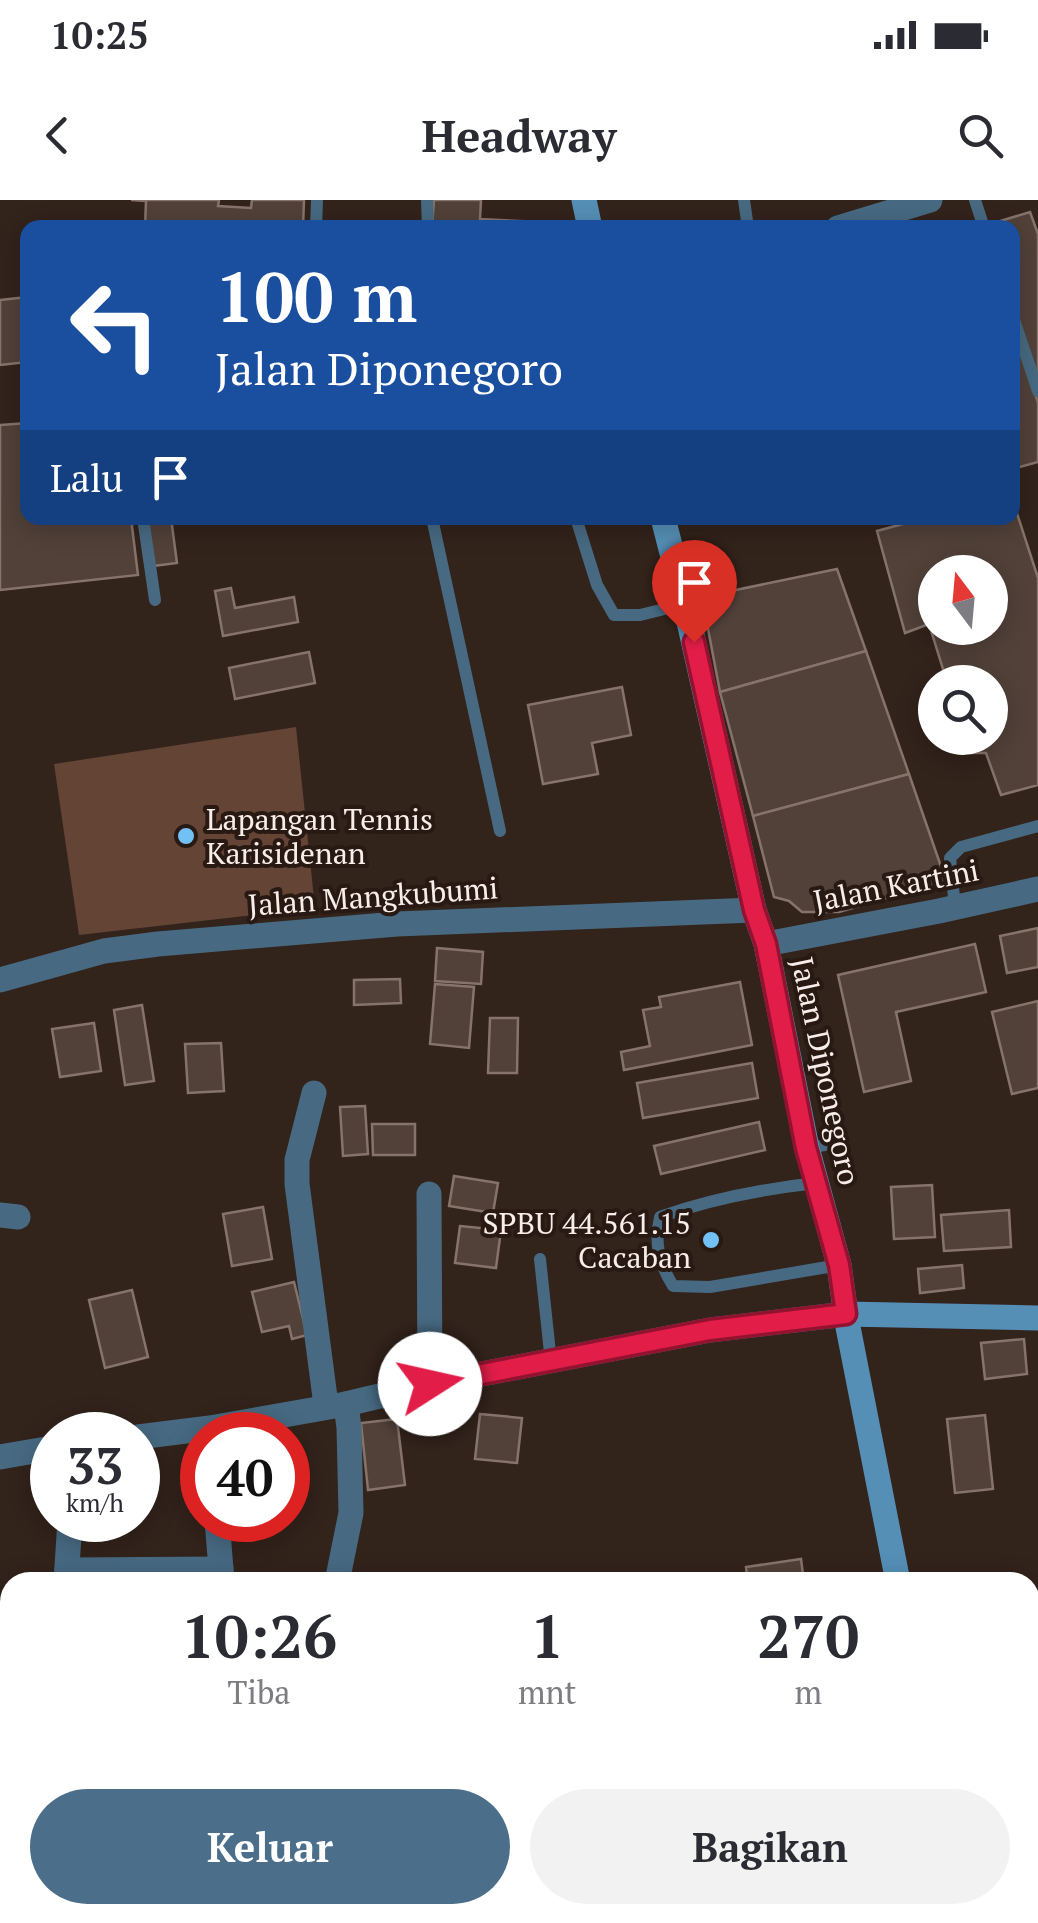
<!DOCTYPE html>
<html lang="id">
<head>
<meta charset="utf-8">
<style>
	body { margin:0; font-family:"PT Serif",serif; background:#f2f2f3; color:#2b2b33; height:100vh; display:flex; flex-direction:column; font-size:38px; white-space:nowrap }
	* { box-sizing:border-box; margin:0 }
	p { font-size:32px; color:#7c7c81 }
	.icon { flex:none; width:55px; height:55px; fill:none; stroke:currentColor; stroke-width:2; stroke-linecap:round; stroke-linejoin:round }
	.map { position:relative; flex:1; overflow:hidden }
	.drawer { position:absolute; left:0px; top:1372px; width:1040px; height:352px; display:flex; flex-direction:column; background:#fff; border-radius:30px 30px 0 0; box-shadow:0 5px 25px #0003 }
	.drawer>* { flex:none }
	.hud { position:absolute; left:20px; top:20px; width:1000px; height:305px; border-radius:20px; box-shadow:0 5px 25px #0003; background:#1a4fa0; color:#fff; overflow:hidden }
	.needle { width:65px; rotate:344deg }
	.tools { position:absolute; left:918px; top:355px; display:grid; gap:20px }
	.tools a { display:grid; place-items:center; width:90px; height:90px; border-radius:50%; background:#fff; box-shadow:0 5px 25px #0003; font-size:50px }
	.speed { position:absolute; left:30px; top:1212px; display:flex; gap:20px; font-size:50px; font-weight:700; text-align:center }
	.speed>* { display:grid; place-content:center; width:130px; height:130px; border-radius:50%; background:#fff; box-shadow:0 5px 25px #0003; line-height:1 }
	.speed small { font-size:25px; font-weight:400 }
	.speed .limit { border:15px solid #d22; background:#fff; color:#111 }
	.pin { position:absolute; display:grid; place-items:center; width:85px; height:85px; color:#fff; margin:-102px -42px; border-radius:50% 50% 50% 0; rotate:-45deg; box-shadow:0 0 10px #0007 }
	.pin .icon { rotate:45deg }
	.me { position:absolute; width:110px; margin:-55px; rotate:80deg; stroke-linejoin:round; filter:drop-shadow(0 0 8px #0008) }
	.turn { display:flex; align-items:center; gap:35px; height:210px; padding:0 30px; font-size:45px }
	.turn .icon { width:130px; height:130px; stroke-width:2.5 }
	.turn b { display:block; font-size:70px; line-height:85px }
	.then { display:flex; align-items:center; height:95px; padding:0 30px; background:#0003; gap:20px; font-size:38px }
	.eta { display:flex; justify-content:space-evenly; align-items:center; height:170px; text-align:center }
	.eta b { font-size:60px; font-weight:700; line-height:70px }
	.action { display:flex; gap:20px; margin-top:auto; padding:20px 30px }
	.action a { flex:1; height:115px; border-radius:60px; background:#4b6e8a; color:#fff; font-size:40px; font-weight:700; line-height:115px; text-align:center }
	.action a+a { background:#f2f2f3; color:#2b2b33 }
	.status { display:flex; justify-content:space-between; align-items:center; height:70px; padding:0 50px; background:#fff; direction:ltr }
	.status svg { height:28px; fill:currentColor }
	header { display:flex; justify-content:space-between; align-items:center; height:130px; padding:0 30px; background:#fff; font-size:45px; font-weight:700 }
	.map>svg:first-child { display:block }
</style>
</head>
<body>
<div class="status"><b>10:25</b><svg viewBox="0 0 49 12"><path d="M0 12V9h3v3zM5 12V6h3v6zM10 12V3h3v9zM15 12V0h3v12zM26 1h20v11H26zM47 4h2v5h-2z"/></svg></div>
<header><svg class="icon" aria-label="back" viewBox="0 0 24 24"><path d="M15 5l-7 7 7 7"/></svg>Headway<svg class="icon" aria-label="search" viewBox="0 0 24 24"><circle cx="10" cy="10" r="6"/><path d="M15 15l6 6"/></svg></header>
<div class="map">
<svg width="1038" height="1723" viewBox="0 0 1038 1723">
	<rect width="100%" height="100%" fill="#32231b"/>
	<!-- green -->
	<path fill="#634435" d="M296,527L315,708L79,735L54,564Z"/>
	<!-- building -->
	<g fill="#514139" stroke="#86746b" stroke-width="2.5" fill-rule="evenodd">
		<path d="M131,0H219L218,6L251,8L252,0H304L303,28H145L146,1Z"/>
		<path d="M434,0H481L480,19L541,22V28H432Z"/>
		<path d="M1030,12L1038,34V184L1012,98V28H991L990,24Z"/>
		<path d="M28,97V162L0,165V100Z"/>
		<path d="M1012,120L1038,203V262L1012,269Z"/>
		<path d="M28,223V318H131L138,375L0,390V225Z"/>
		<path d="M1012,298L1038,378V585L1001,595L986,553H969L965,538H990V482H947L929,424L905,433L877,331L925,318H1012ZM935,372H990V428H935Z"/>
		<path d="M146,318H171L177,363L153,366Z"/>
		<path d="M837,369L866,451L720,492L702,397Z"/>
		<path d="M231,388L235,408L294,397L298,422L223,436L215,391Z"/>
		<path d="M866,451L909,574L753,616L720,492Z"/>
		<path d="M309,452L315,483L235,499L229,468Z"/>
		<path d="M622,487L631,535L592,543L598,574L543,584L528,505Z"/>
		<path d="M909,574L946,681L839,712H802L789,701L774,697L753,616Z"/>
		<path d="M1038,728V767L1007,773L1000,736Z"/>
		<path d="M975,744L986,792L896,812L911,881L864,892L838,775Z"/>
		<path d="M437,748L483,752L481,784L435,781Z"/>
		<path d="M400,779L401,803L354,805V780Z"/>
		<path d="M740,782L752,845L624,870L621,852L650,846L643,810L661,807L659,797Z"/>
		<path d="M435,784L474,787L469,848L430,844Z"/>
		<path d="M1038,801V888L1012,894L992,812Z"/>
		<path d="M142,805L154,881L125,885L114,810Z"/>
		<path d="M490,818H518L517,873H488Z"/>
		<path d="M94,823L101,871L60,877L52,829Z"/>
		<path d="M221,843L224,891L188,893L185,844Z"/>
		<path d="M752,863L758,898L643,918L637,883Z"/>
		<path d="M365,906L368,954L343,956L340,907Z"/>
		<path d="M759,922L765,950L661,974L654,946Z"/>
		<path d="M372,924H415V955H373Z"/>
		<path d="M454,976L498,983L493,1013L449,1006Z"/>
		<path d="M932,985L935,1037L894,1039L891,987Z"/>
		<path d="M263,1007L272,1059L232,1066L223,1014Z"/>
		<path d="M1009,1010L1011,1047L944,1051L941,1015Z"/>
		<path d="M460,1026L501,1030L496,1068L455,1063Z"/>
		<path d="M962,1065L964,1088L920,1093L918,1069Z"/>
		<path d="M294,1082L307,1135L292,1139L289,1126L262,1132L252,1092Z"/>
		<path d="M132,1090L148,1157L105,1168L89,1100Z"/>
		<path d="M1024,1139L1027,1174L985,1179L981,1143Z"/>
		<path d="M480,1214L522,1218L517,1263L475,1259Z"/>
		<path d="M985,1215L993,1289L955,1293L947,1219Z"/>
		<path d="M397,1219L405,1285L368,1290L361,1223Z"/>
		<path d="M801,1359L804,1382H748L746,1367Z"/>
		<path d="M746,1373L747,1382H671Z"/>
		<path d="M0,1407H9L7,1457H0Z"/>
		<rect x="0" y="1486" width="10" height="39"/>
		<path d="M1038,1523V1612L1030,1614V1525Z"/>
		<path d="M0,1537L10,1538V1567L0,1565Z"/>
		<path d="M118,1715L119,1723H69V1718Z"/>
		<path d="M311,1715H350L351,1723H312Z"/>
		<path d="M443,1715H512L513,1721L502,1723H445Z"/>
	</g>
	<g fill="none" stroke-linecap="round" stroke-linejoin="round">
		<!-- service -->
		<g stroke="#476a82" stroke-width="12">
			<path d="M427,0L428,28"/>
			<path d="M744,0L748,28"/>
			<path d="M975,0L984,28"/>
			<path d="M316,28L317,0"/>
			<path d="M1012,114L1038,191"/>
			<path d="M143,318L155,400"/>
			<path d="M432,318L500,631"/>
			<path d="M576,318L597,385L614,415H640L685,404"/>
			<path d="M955,707L950,658L961,647L1038,626"/>
			<path d="M807,948L842,942"/>
			<path d="M816,983C763,989 710,999 660,1017C654,1043 659,1063 673,1086L710,1087L839,1065"/>
			<path d="M540,1059L551,1162"/>
		</g>
		<!-- minor -->
		<g stroke="#476a82" stroke-width="25">
			<path d="M838,28L930,0"/>
			<path d="M766,744L939,711L1038,689"/>
			<path d="M0,780L104,751L158,744L397,724L754,710"/>
			<path d="M314,893L297,960V984L326,1205"/>
			<path d="M429,994L430,1184"/>
			<path d="M0,1015L18,1017"/>
			<path d="M217,1320L221,1369"/>
			<path d="M67,1370L221,1369L222,1382"/>
			<path d="M66,1382L70,1320"/>
			<path d="M337,1382L351,1313L349,1228L346,1204"/>
			<path d="M250,1715L251,1723"/>
			<path d="M430,1715L431,1723"/>
			<path d="M607,1715L609,1723"/>
			<path d="M17,1723L18,1715"/>
			<path d="M648,1723L695,1715"/>
		</g>
		<!-- tertiary -->
		<g stroke="#476a82" stroke-width="25">
			<path d="M138,1237L210,1228L346,1204L430,1184L710,1130L846,1114"/>
			<path d="M0,1257L52,1248"/>
		</g>
		<!-- secondary -->
		<g stroke="#558fb6" stroke-width="25">
			<path d="M584,0L590,28"/>
			<path d="M663,318L685,404L754,710L766,744L807,948L839,1065L847,1122L898,1382"/>
			<path d="M846,1114L1038,1118"/>
			<path d="M965,1715L967,1723"/>
		</g>
	</g>
	<g fill="none" stroke-linecap="round" stroke-linejoin="round">
		<defs>
			<path id="route" d="M430,1184L710,1130L846,1114L839,1065L806,948L766,744L754,710L694,442"/>
		</defs>
		<!-- route casing -->
		<use href="#route" stroke="#92132f" stroke-width="25"/>
		<!-- route -->
		<use href="#route" stroke="#e11d48" stroke-width="18"/>
	</g>
	<!-- markers -->
	<g fill="#72c1f5" stroke="#281912" stroke-width="4">
		<circle cx="186" cy="636" r="10"/>
		<circle cx="711" cy="1040" r="10"/>
	</g>
	<g text-anchor="middle" dominant-baseline="central" stroke-width="8" stroke-linejoin="round" paint-order="stroke">
		<!-- poi labels -->
		<g font-size="30" fill="#f8ede8" stroke="#281912" text-anchor="start">
			<text x="206" y="619">Lapangan Tennis<tspan x="206" dy="34">Karisidenan</tspan></text>
			<text x="691" y="1023" text-anchor="end">SPBU 44.561.15<tspan x="691" dy="34">Cacaban</tspan></text>
		</g>
		<!-- street labels -->
		<g font-size="30" fill="#f8ede8" stroke="#281912">
			<text transform="translate(896 685) rotate(-11)">Jalan Kartini</text>
			<text transform="translate(373 696) rotate(-4)">Jalan Mangkubumi</text>
			<text transform="translate(826 871) rotate(78)">Jalan Diponegoro</text>
		</g>
	</g>
</svg>
<div class="tools">
<a><svg class="needle" viewBox="-14 -14 28 28"><path d="M0-13l5 13h-10z" fill="#e53935"/><path d="M0 13l5-13h-10z" fill="#7c7c81"/></svg></a>
<a><svg class="icon" aria-label="search" viewBox="0 0 24 24"><circle cx="10" cy="10" r="6"/><path d="M15 15l6 6"/></svg></a>
</div>
<div class="speed"><div>33<small>km/h</small></div><div class="limit">40</div></div>
<div class="pin" style="left:694px;top:442px;background:#d93025"><svg class="icon" aria-label="arrive" viewBox="0 0 24 24"><path d="M6 21V4h12l-3 4 3 4H6"/></svg></div>
<svg class="me" style="left:430px;top:1184px" viewBox="-20 -20 40 40"><circle r="19" fill="#fff"/><path d="M0-13L10 11 0 6-10 11z" fill="#e11d48"/></svg>
<div class="hud">
<div class="turn"><svg class="icon" aria-label="left" viewBox="0 0 24 24"><path d="M17 20v-9H6M10 6l-5 5 5 5"/></svg><div><b>100 m</b>Jalan Diponegoro</div></div>
<div class="then">Lalu<svg class="icon" aria-label="arrive" viewBox="0 0 24 24"><path d="M6 21V4h12l-3 4 3 4H6"/></svg></div>
</div>
<section class="drawer">
<div class="eta">
<div><b>10:26</b><p>Tiba</p></div>
<div><b>1</b><p>mnt</p></div>
<div><b>270</b><p>m</p></div>
</div>
<div class="action"><a>Keluar</a><a>Bagikan</a></div>
</section>
</div>
</body>
</html>
